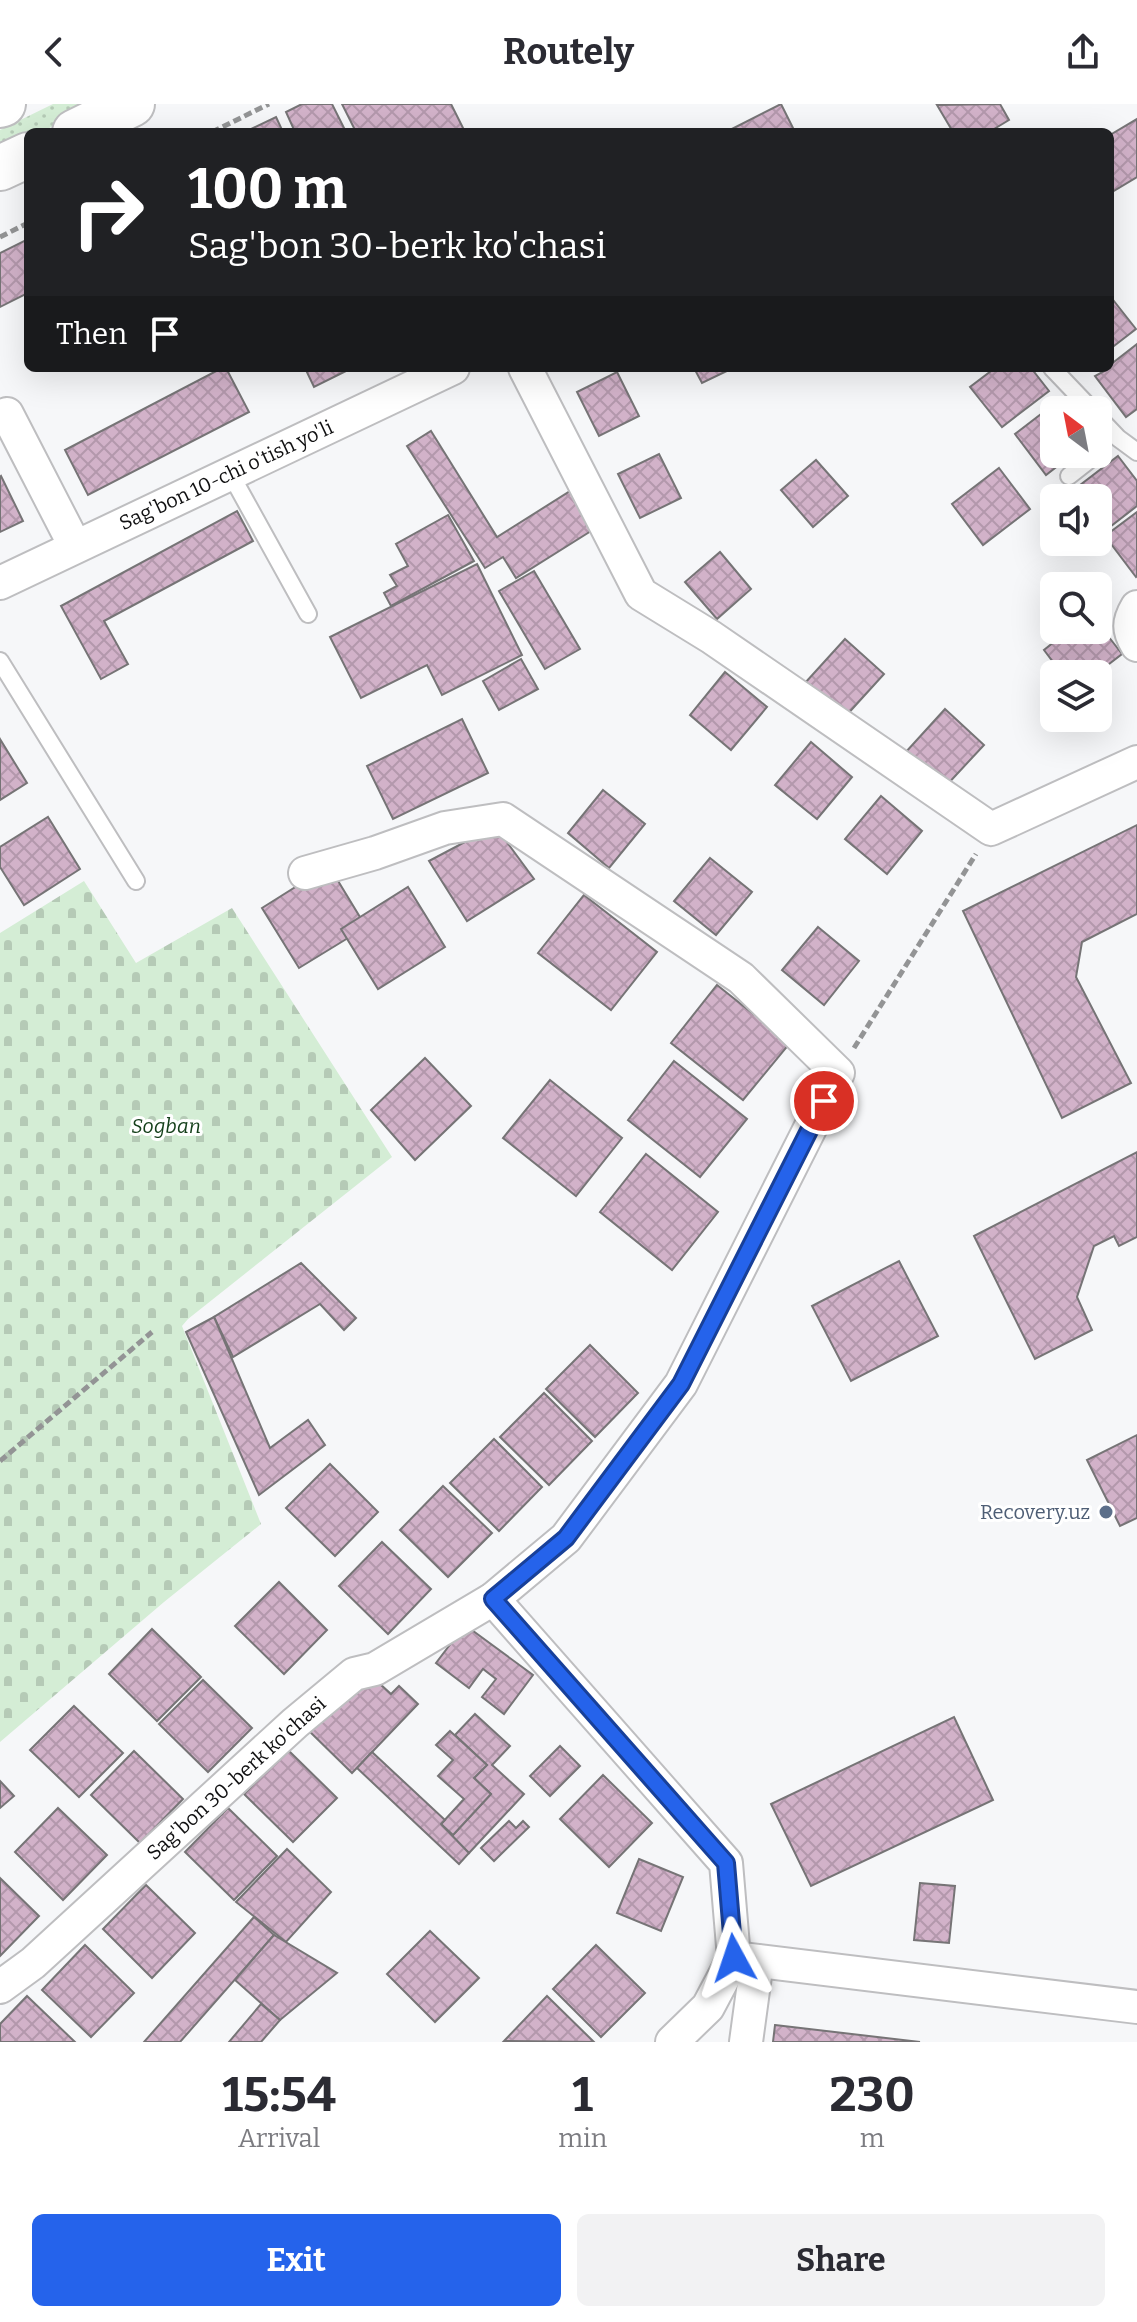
<!DOCTYPE html>
<html lang="en">
<head>
<meta charset="utf-8">
<style>
	body { margin:0; font-family:Bitter,serif; background:#f2f2f3; color:#2b2b33; height:100vh; display:flex; flex-direction:column; font-size:30px; white-space:nowrap }
	* { box-sizing:border-box; margin:0 }
	p { font-size:26px; color:#7c7c81 }
	.icon { flex:none; width:44px; height:44px; fill:none; stroke:currentColor; stroke-width:2; stroke-linecap:round; stroke-linejoin:round }
	.map { position:relative; height:1938px; overflow:hidden }
	.panel { display:flex; flex-direction:column; background:#fff; flex:1 }
	.panel>* { flex:none }
	.top-card { position:absolute; left:24px; top:24px; width:1090px; height:244px; border-radius:12px; box-shadow:0 8px 32px #0002; background:#202124; color:#fff; overflow:hidden }
	.needle { width:52px; rotate:328deg }
	.buttons { position:absolute; left:1040px; top:292px; display:grid; gap:16px }
	.buttons a { display:grid; place-items:center; width:72px; height:72px; border-radius:12px; background:#fff; box-shadow:0 8px 32px #0002; font-size:40px }
	.pin { position:absolute; display:grid; place-items:center; width:68px; height:68px; color:#fff; margin:-34px; border:4px solid #fff; border-radius:50%; box-shadow:0 2px 8px #0007 }
	.me { position:absolute; width:88px; margin:-44px; rotate:355deg; stroke-linejoin:round; filter:drop-shadow(0 0 6px #0008) }
	.turn { display:flex; align-items:center; gap:28px; height:168px; padding:0 32px; font-size:36px }
	.turn .icon { width:104px; height:104px; stroke-width:2.5 }
	.turn b { display:block; font-size:56px; line-height:68px }
	.then { display:flex; align-items:center; height:76px; padding:0 32px; background:#0003; gap:16px; font-size:30px }
	.eta { display:flex; justify-content:space-evenly; align-items:center; height:136px; text-align:center }
	.eta b { font-size:48px; font-weight:700; line-height:56px }
	.cta { display:flex; gap:16px; margin-top:auto; padding:16px 32px }
	.cta a { flex:1; height:92px; border-radius:12px; background:#2563eb; color:#fff; font-size:32px; font-weight:700; line-height:92px; text-align:center }
	.cta a+a { background:#f2f2f3; color:#2b2b33 }
	header { display:flex; justify-content:space-between; align-items:center; height:104px; padding:0 32px; background:#fff; font-size:36px; font-weight:700 }
	.map>svg:first-child { display:block }
</style>
</head>
<body>
<header><svg class="icon" aria-label="back" viewBox="0 0 24 24"><path d="M15 5l-7 7 7 7"/></svg>Routely<svg class="icon" aria-label="share" viewBox="0 0 24 24"><path d="M12 15V3M7 8l5-5 5 5M5 13v7h14v-7"/></svg></header>
<div class="map">
<svg width="1137" height="1938" viewBox="0 0 1137 1938">
	<defs>
		<pattern id="grass-dots" width="8" height="8" patternUnits="userSpaceOnUse" patternTransform="scale(2)"><rect width="8" height="8" fill="#d4edd5"/><path d="M2 2h.1M6 6h.1" fill="none" stroke="#b5cab6" stroke-width="1.8" stroke-linecap="round"/></pattern>
		<pattern id="cemetery-stones" width="16" height="16" patternUnits="userSpaceOnUse" patternTransform="scale(2)"><rect width="16" height="16" fill="#d4edd5"/><path d="M2 7V4a2 2 0 0 1 4 0v3zM10 15v-3a2 2 0 0 1 4 0v3z" fill="#b5cab6"/></pattern>
		<pattern id="building-cross-hatch" width="8" height="8" patternUnits="userSpaceOnUse" patternTransform="scale(2)"><rect width="8" height="8" fill="#d2b2c9"/><path d="M0 0l8 8M0 8l8-8" fill="none" stroke="#b398ac"/></pattern>
	</defs>
	<rect width="100%" height="100%" fill="#f6f7f9"/>
	<!-- grass -->
	<path fill="url(#grass-dots)" d="M53,0H98L41,28H28V34L0,48V26Z"/>
	<!-- cemetery -->
	<path fill="url(#cemetery-stones)" d="M84,777L136,859L232,804L392,1053L188,1215L182,1222L261,1420L164,1498L0,1638V829Z"/>
	<!-- building -->
	<g fill="url(#building-cross-hatch)" stroke="#767476" stroke-width="2">
		<path d="M302,0H332L346,28H295L286,8Z"/>
		<path d="M342,0H451L465,28H356Z"/>
		<path d="M781,0L795,28H726Z"/>
		<path d="M1000,0L1009,16L989,28H953L937,1Z"/>
		<path d="M276,13L283,28H245Z"/>
		<path d="M1137,15V73L1112,88L1110,31Z"/>
		<path d="M28,135V189L0,203V149Z"/>
		<path d="M1110,192L1136,225L1110,245Z"/>
		<path d="M1137,240V305L1126,313L1095,272L1110,264V261Z"/>
		<path d="M222,264H226L249,308L88,391L65,346Z"/>
		<path d="M305,264H352L314,283Z"/>
		<path d="M694,264H733L702,279Z"/>
		<path d="M995,264H1031L1049,287L1002,323L970,283Z"/>
		<path d="M617,268L639,312L599,332L577,288Z"/>
		<path d="M1062,294L1071,306H1054V350H1073L1046,371L1015,330Z"/>
		<path d="M431,327L497,433L575,384L599,422L516,474L503,453L485,464L407,342Z"/>
		<path d="M659,350L681,394L640,414L618,370Z"/>
		<path d="M1118,352L1137,377V402L1102,429L1098,424V394H1075L1071,388Z"/>
		<path d="M816,356L848,392L813,423L781,386Z"/>
		<path d="M999,364L1030,405L983,441L952,400Z"/>
		<path d="M1,372L23,417L0,428V373Z"/>
		<path d="M237,407L253,437L104,517L128,560L101,575L61,502Z"/>
		<path d="M1137,408V472L1136,473L1105,432Z"/>
		<path d="M448,411L474,457L391,502L384,489L397,482L390,471L408,462L396,440Z"/>
		<path d="M720,448L751,485L717,515L685,478Z"/>
		<path d="M477,460L522,551L442,591L427,561L361,594L330,533Z"/>
		<path d="M534,467L580,545L545,565L499,487Z"/>
		<path d="M1098,519L1122,550L1096,570H1062L1044,546L1069,526H1098Z"/>
		<path d="M845,535L884,570L844,614L805,579Z"/>
		<path d="M521,555L538,585L499,606L483,577Z"/>
		<path d="M725,568L767,603L731,646L690,611Z"/>
		<path d="M945,605L984,641L944,684L905,649Z"/>
		<path d="M462,615L488,669L393,715L367,662Z"/>
		<path d="M0,635L27,679L0,696Z"/>
		<path d="M811,638L852,673L817,715L775,681Z"/>
		<path d="M603,686L645,720L609,764L568,729Z"/>
		<path d="M881,692L922,727L887,770L845,735Z"/>
		<path d="M48,713L80,765L24,801L0,763V743Z"/>
		<path d="M1137,721V810L1082,838L1076,873L1131,979L1062,1014L963,807Z"/>
		<path d="M495,722L534,775L467,817L429,757Z"/>
		<path d="M710,754L752,788L716,831L674,797Z"/>
		<path d="M329,762L366,823L299,864L262,804Z"/>
		<path d="M408,783L445,843L378,885L341,825Z"/>
		<path d="M584,791L657,848L611,906L538,849Z"/>
		<path d="M818,823L859,857L824,901L782,866Z"/>
		<path d="M717,881L790,939L743,996L671,939Z"/>
		<path d="M425,954L471,1002L415,1056L371,1006Z"/>
		<path d="M674,957L747,1015L700,1073L628,1016Z"/>
		<path d="M550,976L622,1034L576,1092L503,1034Z"/>
		<path d="M1137,1048V1133L1119,1142L1114,1132L1094,1142L1077,1193L1092,1226L1035,1255L974,1132Z"/>
		<path d="M646,1050L718,1108L672,1166L600,1108Z"/>
		<path d="M899,1157L938,1232L851,1277L812,1202Z"/>
		<path d="M301,1159L356,1214L344,1226L320,1200L233,1253L214,1213Z"/>
		<path d="M214,1213L270,1344L308,1316L325,1341L259,1391L186,1228Z"/>
		<path d="M590,1241L638,1289L595,1333L546,1285Z"/>
		<path d="M544,1289L592,1337L549,1381L500,1333Z"/>
		<path d="M1137,1331V1414L1120,1422L1087,1356Z"/>
		<path d="M494,1335L542,1383L499,1427L450,1379Z"/>
		<path d="M330,1360L378,1408L335,1452L286,1404Z"/>
		<path d="M443,1382L492,1429L448,1473L400,1426Z"/>
		<path d="M382,1438L431,1485L388,1530L339,1482Z"/>
		<path d="M279,1478L327,1526L284,1570L235,1522Z"/>
		<path d="M465,1521L533,1571L504,1610L482,1593L496,1575L483,1565L469,1584L436,1559Z"/>
		<path d="M152,1525L201,1573L157,1617L109,1570Z"/>
		<path d="M367,1568L391,1590L399,1582L418,1600L352,1669L304,1622Z"/>
		<path d="M203,1576L252,1624L208,1668L159,1620Z"/>
		<path d="M74,1602L123,1649L79,1693L30,1646Z"/>
		<path d="M475,1610L510,1642L492,1661L524,1690L469,1749L451,1733L491,1690L474,1674L487,1661L455,1631Z"/>
		<path d="M954,1613L993,1696L811,1782L771,1700Z"/>
		<path d="M450,1627L487,1661L474,1674L491,1690L453,1731L441,1720L464,1695L438,1672L453,1656L436,1641Z"/>
		<path d="M560,1642L580,1662L550,1692L530,1672Z"/>
		<path d="M288,1646L337,1694L293,1738L244,1690Z"/>
		<path d="M134,1647L183,1695L140,1739L91,1691Z"/>
		<path d="M372,1648L445,1716L441,1720L469,1749L459,1760L357,1664Z"/>
		<path d="M603,1671L652,1719L609,1763L560,1715Z"/>
		<path d="M0,1677L14,1692L0,1704Z"/>
		<path d="M58,1704L107,1751L63,1796L15,1748Z"/>
		<path d="M228,1704L277,1752L234,1796L185,1748Z"/>
		<path d="M509,1717L516,1724L523,1717L529,1723L494,1757L481,1744Z"/>
		<path d="M287,1745L331,1788L286,1838L236,1798Z"/>
		<path d="M639,1755L683,1773L661,1827L617,1809Z"/>
		<path d="M0,1774L39,1812L0,1852Z"/>
		<path d="M920,1779L955,1782L949,1839L914,1836Z"/>
		<path d="M146,1781L195,1829L152,1874L103,1825Z"/>
		<path d="M254,1813L274,1831L180,1938H144Z"/>
		<path d="M430,1827L479,1874L435,1918L387,1870Z"/>
		<path d="M274,1831L337,1869L280,1916L235,1876Z"/>
		<path d="M85,1841L134,1889L91,1933L42,1886Z"/>
		<path d="M596,1841L645,1889L601,1933L553,1885Z"/>
		<path d="M27,1892L75,1938H0V1920Z"/>
		<path d="M547,1892L594,1938L504,1937Z"/>
		<path d="M261,1900L280,1916L261,1938H229Z"/>
		<path d="M775,1921L920,1938H773Z"/>
	</g>
	<g fill="none" stroke-linecap="round" stroke-linejoin="round">
		<defs>
			<g id="lane">
				<path d="M1052,264L1092,306"/>
				<path d="M1098,313L1118,334L1137,348"/>
				<path d="M230,369L308,510"/>
				<path d="M1069,372L1097,350"/>
				<path d="M0,557L136,777"/>
			</g>
			<g id="street">
				<path d="M525,264L641,490L711,533L991,725L1137,658"/>
				<path d="M7,310L75,442"/>
				<path d="M0,479L453,264"/>
				<path d="M1137,503C1128,518 1128,526 1137,541"/>
				<path d="M493,1495L726,1759L734,1854L708,1903L672,1938"/>
				<path d="M734,1854L1137,1903"/>
				<path d="M0,1883L33,1859L295,1619L354,1570L375,1565L493,1495L566,1434L681,1280L838,969L741,874L503,715L445,724L375,749L305,769"/>
				<path d="M746,1938L757,1857"/>
			</g>
			<g id="highway">
				<path d="M0,1L3,0"/>
				<path d="M75,28L132,0"/>
				<path d="M0,64L28,51"/>
			</g>
		</defs>
		<!-- lane casing -->
		<use href="#lane" stroke="#bebec0" stroke-width="20"/>
		<!-- street casing -->
		<use href="#street" stroke="#bebec0" stroke-width="36"/>
		<!-- highway casing -->
		<use href="#highway" stroke="#bebec0" stroke-width="48"/>
		<!-- path -->
		<g stroke="#939495" stroke-width="5" stroke-dasharray="8 4" stroke-linecap="butt">
			<path d="M212,28L269,0"/>
			<path d="M0,133L28,119"/>
			<path d="M854,944L976,750"/>
			<path d="M0,1357L152,1228"/>
		</g>
		<!-- lane -->
		<use href="#lane" stroke="#fff" stroke-width="16"/>
		<!-- street -->
		<use href="#street" stroke="#fff" stroke-width="32"/>
		<!-- highway -->
		<use href="#highway" stroke="#fff" stroke-width="44"/>
	</g>
	<g fill="none" stroke-linecap="round" stroke-linejoin="round">
		<defs>
			<path id="route" d="M734,1854L726,1759L493,1495L566,1434L681,1280L824,997"/>
		</defs>
		<!-- route casing -->
		<use href="#route" stroke="#184099" stroke-width="20"/>
		<!-- route -->
		<use href="#route" stroke="#2563eb" stroke-width="14"/>
	</g>
	<!-- markers -->
	<circle fill="#5c6f8a" stroke="#fff" stroke-width="3" cx="1106" cy="1408" r="8"/>
	<g text-anchor="middle" dominant-baseline="central" stroke-width="6" stroke-linejoin="round" paint-order="stroke">
		<!-- street labels -->
		<g font-size="20" fill="#101011" stroke="#fff">
			<text transform="translate(226 371) rotate(-25)">Sag'bon 10-chi o'tish yo'li</text>
			<text transform="translate(236 1674) rotate(-42)">Sag'bon 30-berk ko'chasi</text>
		</g>
		<!-- park labels -->
		<g font-size="20" font-style="italic" fill="#15401b" stroke="#fff">
			<text x="166" y="1022">Sogban</text>
		</g>
		<!-- service labels -->
		<g font-size="20" fill="#4e5e75" stroke="#fff" text-anchor="end">
			<text x="1090" y="1408">Recovery.uz</text>
		</g>
	</g>
</svg>
<div class="buttons">
<a><svg class="needle" viewBox="-14 -14 28 28"><path d="M0-13l5 13h-10z" fill="#e53935"/><path d="M0 13l5-13h-10z" fill="#7c7c81"/></svg></a>
<a><svg class="icon" aria-label="sound" viewBox="0 0 24 24"><path d="M4 9h4l5-4v14l-5-4H4zM17 9q2 3 0 6"/></svg></a>
<a><svg class="icon" aria-label="search" viewBox="0 0 24 24"><circle cx="10" cy="10" r="6"/><path d="M15 15l6 6"/></svg></a>
<a><svg class="icon" aria-label="layers" viewBox="0 0 24 24"><path d="M12 4l9 5-9 5-9-5zM3 14l9 5 9-5"/></svg></a>
</div>
<div class="pin" style="left:824px;top:997px;background:#d93025"><svg class="icon" aria-label="arrive" viewBox="0 0 24 24"><path d="M6 21V4h12l-3 4 3 4H6"/></svg></div>
<svg class="me" style="left:734px;top:1854px" viewBox="-20 -20 40 40"><path d="M0-17L14 15 0 8-14 15z" fill="#2563eb" stroke="#fff" stroke-width="4"/></svg>
<div class="top-card">
<div class="turn"><svg class="icon" aria-label="right" viewBox="0 0 24 24"><path d="M7 20v-9h11M14 6l5 5-5 5"/></svg><div><b>100 m</b>Sag'bon 30-berk ko'chasi</div></div>
<div class="then">Then<svg class="icon" aria-label="arrive" viewBox="0 0 24 24"><path d="M6 21V4h12l-3 4 3 4H6"/></svg></div>
</div>
</div>
<section class="panel">
<div class="eta">
<div><b>15:54</b><p>Arrival</p></div>
<div><b>1</b><p>min</p></div>
<div><b>230</b><p>m</p></div>
</div>
<div class="cta"><a>Exit</a><a>Share</a></div>
</section>
</body>
</html>
